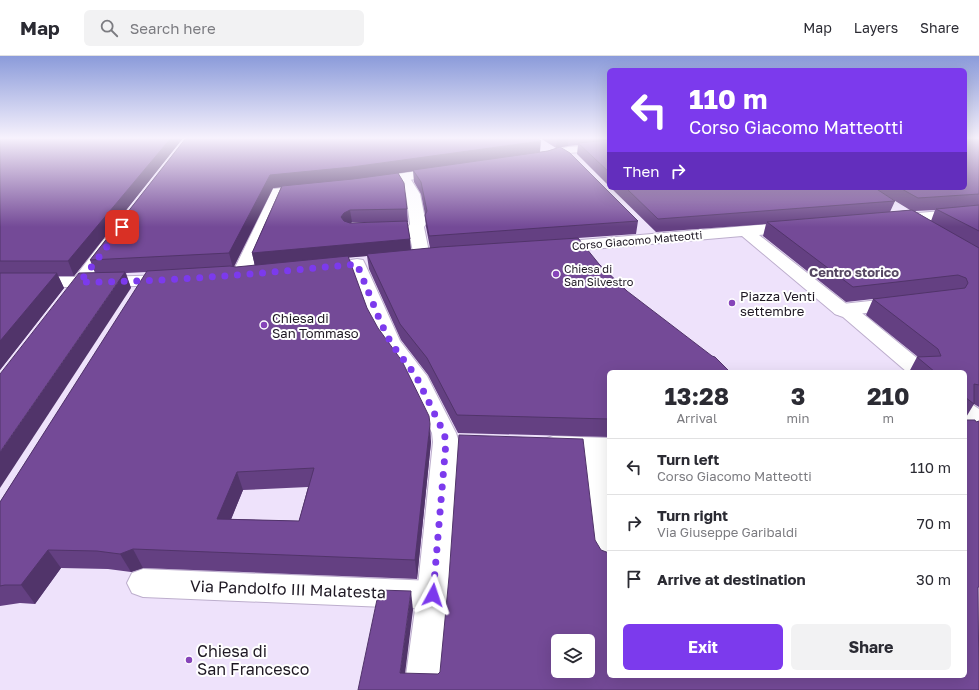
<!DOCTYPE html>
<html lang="en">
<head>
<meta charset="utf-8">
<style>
	body { margin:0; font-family:"Golos Text",sans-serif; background:#f2f2f3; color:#2b2b33; height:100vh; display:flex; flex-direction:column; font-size:15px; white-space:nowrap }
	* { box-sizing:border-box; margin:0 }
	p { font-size:13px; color:#7c7c81 }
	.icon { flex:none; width:22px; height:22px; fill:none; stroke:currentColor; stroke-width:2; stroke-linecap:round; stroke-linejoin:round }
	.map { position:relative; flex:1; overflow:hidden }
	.drawer { position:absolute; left:607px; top:314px; width:360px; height:308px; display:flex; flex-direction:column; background:#fff; border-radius:6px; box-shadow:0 4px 16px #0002 }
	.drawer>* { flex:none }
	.hud { position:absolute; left:607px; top:12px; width:360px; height:122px; border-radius:6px; box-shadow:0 4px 16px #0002; background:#7c3aed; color:#fff; overflow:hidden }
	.tools { position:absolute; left:551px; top:578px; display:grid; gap:8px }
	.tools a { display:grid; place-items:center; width:44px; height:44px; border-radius:6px; background:#fff; box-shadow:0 4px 16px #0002; font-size:20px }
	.pin { position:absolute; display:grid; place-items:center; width:34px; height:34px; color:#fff; margin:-17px; border-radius:8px; box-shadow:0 2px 6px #0006 }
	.me { position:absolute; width:44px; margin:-22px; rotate:5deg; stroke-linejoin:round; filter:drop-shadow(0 0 3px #0008) }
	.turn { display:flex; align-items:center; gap:14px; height:84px; padding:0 16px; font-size:18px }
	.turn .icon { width:52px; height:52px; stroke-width:2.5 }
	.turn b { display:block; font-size:28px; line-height:34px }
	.then { display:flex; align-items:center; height:38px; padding:0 16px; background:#0003; gap:8px; font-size:15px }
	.eta { display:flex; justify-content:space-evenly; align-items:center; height:68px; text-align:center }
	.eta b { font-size:24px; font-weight:700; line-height:28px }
	.action { display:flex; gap:8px; margin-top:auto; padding:8px 16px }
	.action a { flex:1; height:46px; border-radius:6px; background:#7c3aed; color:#fff; font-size:16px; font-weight:700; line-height:46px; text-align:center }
	.action a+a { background:#f2f2f3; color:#2b2b33 }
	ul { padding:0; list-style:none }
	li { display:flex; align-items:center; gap:12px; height:56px; padding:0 16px; border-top:1px solid #e1e1e2 }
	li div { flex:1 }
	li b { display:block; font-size:15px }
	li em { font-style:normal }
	header { display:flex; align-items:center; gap:24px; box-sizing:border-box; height:56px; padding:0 20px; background:#fff; border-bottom:1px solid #e1e1e2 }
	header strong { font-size:19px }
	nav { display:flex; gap:22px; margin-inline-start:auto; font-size:14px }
	.search { width:280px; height:36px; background:#f2f2f3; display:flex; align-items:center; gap:10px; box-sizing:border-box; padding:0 14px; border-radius:6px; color:#7c7c81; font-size:15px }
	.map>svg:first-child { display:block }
</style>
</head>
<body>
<header>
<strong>Map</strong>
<div class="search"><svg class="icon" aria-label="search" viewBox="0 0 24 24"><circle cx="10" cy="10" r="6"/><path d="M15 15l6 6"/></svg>Search here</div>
<nav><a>Map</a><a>Layers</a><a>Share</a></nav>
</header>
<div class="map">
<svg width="979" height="634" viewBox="0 0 979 634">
	<rect width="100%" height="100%" fill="#eee2fb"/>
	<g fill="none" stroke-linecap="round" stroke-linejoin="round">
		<defs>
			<g id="pedestrian">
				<path d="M403,118L408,119L420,138L426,168L424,171L430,201L428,205L422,206L416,205L414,201L408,171L410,168L406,138L397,122L398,119Z"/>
				<path d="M171,219L177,220L180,224L177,228L171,229L99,231L93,230L90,226L93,222L99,221Z"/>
				<path d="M898,242L905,244L907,248L905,252L842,260L835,258L832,254L835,250L842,248Z"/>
				<path d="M594,382L603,385L607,391L609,405V515L598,511L594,502L581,391L585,385Z"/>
				<path d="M143,513L433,525L444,529L449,539L444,549L433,553L143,541L132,537L127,527L132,517Z"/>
			</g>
			<g id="minor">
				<path d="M609,88V94L568,97L537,106L533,105L531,102L533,99L568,91Z"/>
				<path d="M444,111L448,112L450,115L448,118L371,130L366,129L364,126L366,123L371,122Z"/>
				<path d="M309,129L314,130L316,133L314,136L283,140L249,220L246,224L240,225L234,224L231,220L273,133Z"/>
				<path d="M979,152V160L893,167L888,166L886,163L888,160L893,159Z"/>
				<path d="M795,166L800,168L803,171L800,174L759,179L849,250L857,253L928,311L931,316H907L843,261L835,258L742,180L581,194L575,192L573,189L575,186L581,184Z"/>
				<path d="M110,181L116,183L118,186L86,230L80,231H0V221H75L104,183Z"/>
				<path d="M357,203L363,204L365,208L400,285L427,320L456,377L459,386L449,539L440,634H404L417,539L433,386L432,377L405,321L381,287L371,267L349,208L351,204Z"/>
				<path d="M965,346L973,349L979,353V374L970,372L965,367Z"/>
				<path d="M553,380L609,382V400L553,398L544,395L540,389L544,383Z"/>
			</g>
		</defs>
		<!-- pedestrian casing -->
		<use href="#pedestrian" stroke="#bdaecd" stroke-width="2"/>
		<!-- minor casing -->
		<use href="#minor" stroke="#bdaecd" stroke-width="2"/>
		<!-- pedestrian -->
		<use href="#pedestrian" fill="#fff" fill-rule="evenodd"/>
		<!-- minor -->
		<use href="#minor" fill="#fff" fill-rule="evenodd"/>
	</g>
	<!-- wall -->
	<g fill="#644082" fill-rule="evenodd">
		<path d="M0,82H183L74,220H58L64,232L0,314Z"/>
		<path d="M186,82L540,96L548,95L556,92L540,82H609V130L577,98L578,89L568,90L560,91L638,165L636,178L578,182L609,316V381L458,377L428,319L401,284L369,213L367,200L348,201L367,252L431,386L417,523L143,512L131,516L108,513L61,512L35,548L20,547L0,550V446L147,216L126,217L131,232L95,217L90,204ZM413,115L414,126L421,138L425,158V159L426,171L430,192L411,194L407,166H408L407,153L398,117ZM281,131L252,197L255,210L236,211H234L273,132ZM352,166H382L351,167ZM308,431L299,465L231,463L243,434Z"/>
		<path d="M979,82V351L974,348L965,363V316H909L917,301H918L866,259L873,243L846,246L763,180L766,168L656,176L611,132H965ZM879,135L910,154L890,156L895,145ZM935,154L931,165L915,155Z"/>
	</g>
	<!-- shaded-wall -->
	<g fill="#51346a">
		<path d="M171,82H183L74,220L68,205Z"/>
		<path d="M557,82H568V90L556,92Z"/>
		<path d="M541,85L540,96L354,124L273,132L233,212L229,197L270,119Z"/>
		<path d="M350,154L352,166L346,169L341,161L344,157Z"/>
		<path d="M410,183L411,196L367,198V200L255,210L252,197Z"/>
		<path d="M125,216L131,232L0,432V396Z"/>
		<path d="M57,217L64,232L0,314V285Z"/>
		<path d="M430,368L431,386L417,523L415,504Z"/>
		<path d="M237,416L243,434L224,481L217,463Z"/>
		<path d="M133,493L143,512L131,516L120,498Z"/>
		<path d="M48,494L61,512L35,548L21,529Z"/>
		<path d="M411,535L413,554L403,634L400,617Z"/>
	</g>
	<!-- building -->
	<g fill="#744a97" stroke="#51346a" fill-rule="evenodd">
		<path d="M0,82H171L68,205H0Z"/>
		<path d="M186,82H537L541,85L352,111L270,119L229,197L90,204Z"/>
		<path d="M965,82H979V138L918,142L900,132H965Z"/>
		<path d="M609,84V116L578,87Z"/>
		<path d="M560,91L570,97L638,165L429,180L425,159L427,155L421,126L413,114L548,95Z"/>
		<path d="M398,117L404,127L407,153L350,154L344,157L341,161L344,165L350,167L407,165L410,183L252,197L282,130L353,123Z"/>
		<path d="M626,132H875L895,145L658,163Z"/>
		<path d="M979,149V175L936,153Z"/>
		<path d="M912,154L979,192V329L974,328V348L965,341V316H935L917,301L941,300L938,293L873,243L965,232L968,227L966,222L958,219L853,231L767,166Z"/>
		<path d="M578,182L599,208L627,235L712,300L715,301L730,316H609V363L457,359L427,302L400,268L367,198L440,191Z"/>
		<path d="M348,200L367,252L378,272L402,305L429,360L430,368L415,504L133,493L120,498L97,495L48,494L21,529H5L0,530V446L147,215L230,210L236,211ZM314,412L299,465L217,463L237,416Z"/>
		<path d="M125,216L0,396V318L79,217Z"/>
		<path d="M0,217H57L0,285Z"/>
		<path d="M965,364H975L976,366L979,365V531H978L979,634H358L379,534L411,535L400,617L438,618L440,616L449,521L459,379L583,383L595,484L601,494L609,497V620H965ZM558,585H588V615H558Z"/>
	</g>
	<!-- sky -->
	<linearGradient id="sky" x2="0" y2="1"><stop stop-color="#8b9bda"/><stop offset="0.48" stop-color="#f7f2fd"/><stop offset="1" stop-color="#f7f2fd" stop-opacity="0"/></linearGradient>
	<rect width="979" height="171" fill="url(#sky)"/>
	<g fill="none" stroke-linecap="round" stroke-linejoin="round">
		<!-- route -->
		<path stroke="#7c3aed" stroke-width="7" stroke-dasharray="0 12.6" d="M122,171L80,226C173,226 265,217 357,208L381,267L391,287L416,320L444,377L446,386L433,539"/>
	</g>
	<!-- markers -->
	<g fill="#8644b9" stroke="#fff" stroke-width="1.5">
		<circle cx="556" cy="218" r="4"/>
		<circle cx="732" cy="247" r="4"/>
		<circle cx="264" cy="269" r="4"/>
		<circle cx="189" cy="604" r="4"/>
	</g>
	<g text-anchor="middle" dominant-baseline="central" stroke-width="4" stroke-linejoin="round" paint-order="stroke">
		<!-- far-street labels -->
		<g font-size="11" fill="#1e1823" stroke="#fff">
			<text transform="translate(637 184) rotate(-5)">Corso Giacomo Matteotti</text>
		</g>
		<!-- far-poi labels -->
		<g font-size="11" fill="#1e1823" stroke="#fff" text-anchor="start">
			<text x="564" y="212">Chiesa di<tspan x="564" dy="13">San Silvestro</tspan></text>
		</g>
		<!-- far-quarter labels -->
		<g font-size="13" font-weight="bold" fill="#564863" stroke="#fff">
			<text x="854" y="216">Centro storico</text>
		</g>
		<!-- poi labels -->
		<g font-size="13" fill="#1e1823" stroke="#fff" text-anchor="start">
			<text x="740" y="240">Piazza Venti<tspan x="740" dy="15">settembre</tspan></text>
			<text x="272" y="262">Chiesa di<tspan x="272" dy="15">San Tommaso</tspan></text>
		</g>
		<!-- near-street labels -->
		<g font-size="16" fill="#1e1823" stroke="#fff">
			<text transform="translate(288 533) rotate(2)">Via Pandolfo III Malatesta</text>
		</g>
		<!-- near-poi labels -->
		<g font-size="16" fill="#1e1823" stroke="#fff" text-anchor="start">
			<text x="197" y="595">Chiesa di<tspan x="197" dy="18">San Francesco</tspan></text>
		</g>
	</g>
</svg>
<div class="tools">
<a><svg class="icon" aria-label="layers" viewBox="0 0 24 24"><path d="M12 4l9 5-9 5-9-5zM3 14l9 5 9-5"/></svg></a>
</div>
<div class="pin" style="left:122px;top:171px;background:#d93025"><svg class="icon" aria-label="arrive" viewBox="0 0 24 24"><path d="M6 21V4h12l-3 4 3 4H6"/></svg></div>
<svg class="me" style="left:433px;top:539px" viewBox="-20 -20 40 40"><path d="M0-17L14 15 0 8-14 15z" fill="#7c3aed" stroke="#fff" stroke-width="4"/></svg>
<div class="hud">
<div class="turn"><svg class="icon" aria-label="left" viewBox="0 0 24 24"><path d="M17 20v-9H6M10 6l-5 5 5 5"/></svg><div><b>110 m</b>Corso Giacomo Matteotti</div></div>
<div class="then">Then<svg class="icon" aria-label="right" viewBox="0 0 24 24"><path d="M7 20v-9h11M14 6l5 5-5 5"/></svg></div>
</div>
<section class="drawer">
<div class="eta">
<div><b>13:28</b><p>Arrival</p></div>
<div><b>3</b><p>min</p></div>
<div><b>210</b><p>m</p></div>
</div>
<ul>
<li><svg class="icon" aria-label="left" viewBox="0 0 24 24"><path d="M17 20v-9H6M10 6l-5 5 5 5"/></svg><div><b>Turn left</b><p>Corso Giacomo Matteotti</p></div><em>110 m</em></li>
<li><svg class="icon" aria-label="right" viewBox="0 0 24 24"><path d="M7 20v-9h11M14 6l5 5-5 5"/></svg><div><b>Turn right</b><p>Via Giuseppe Garibaldi</p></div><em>70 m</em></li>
<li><svg class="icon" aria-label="arrive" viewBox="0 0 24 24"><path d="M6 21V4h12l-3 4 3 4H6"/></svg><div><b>Arrive at destination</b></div><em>30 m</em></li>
</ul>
<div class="action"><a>Exit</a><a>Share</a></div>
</section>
</div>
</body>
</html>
